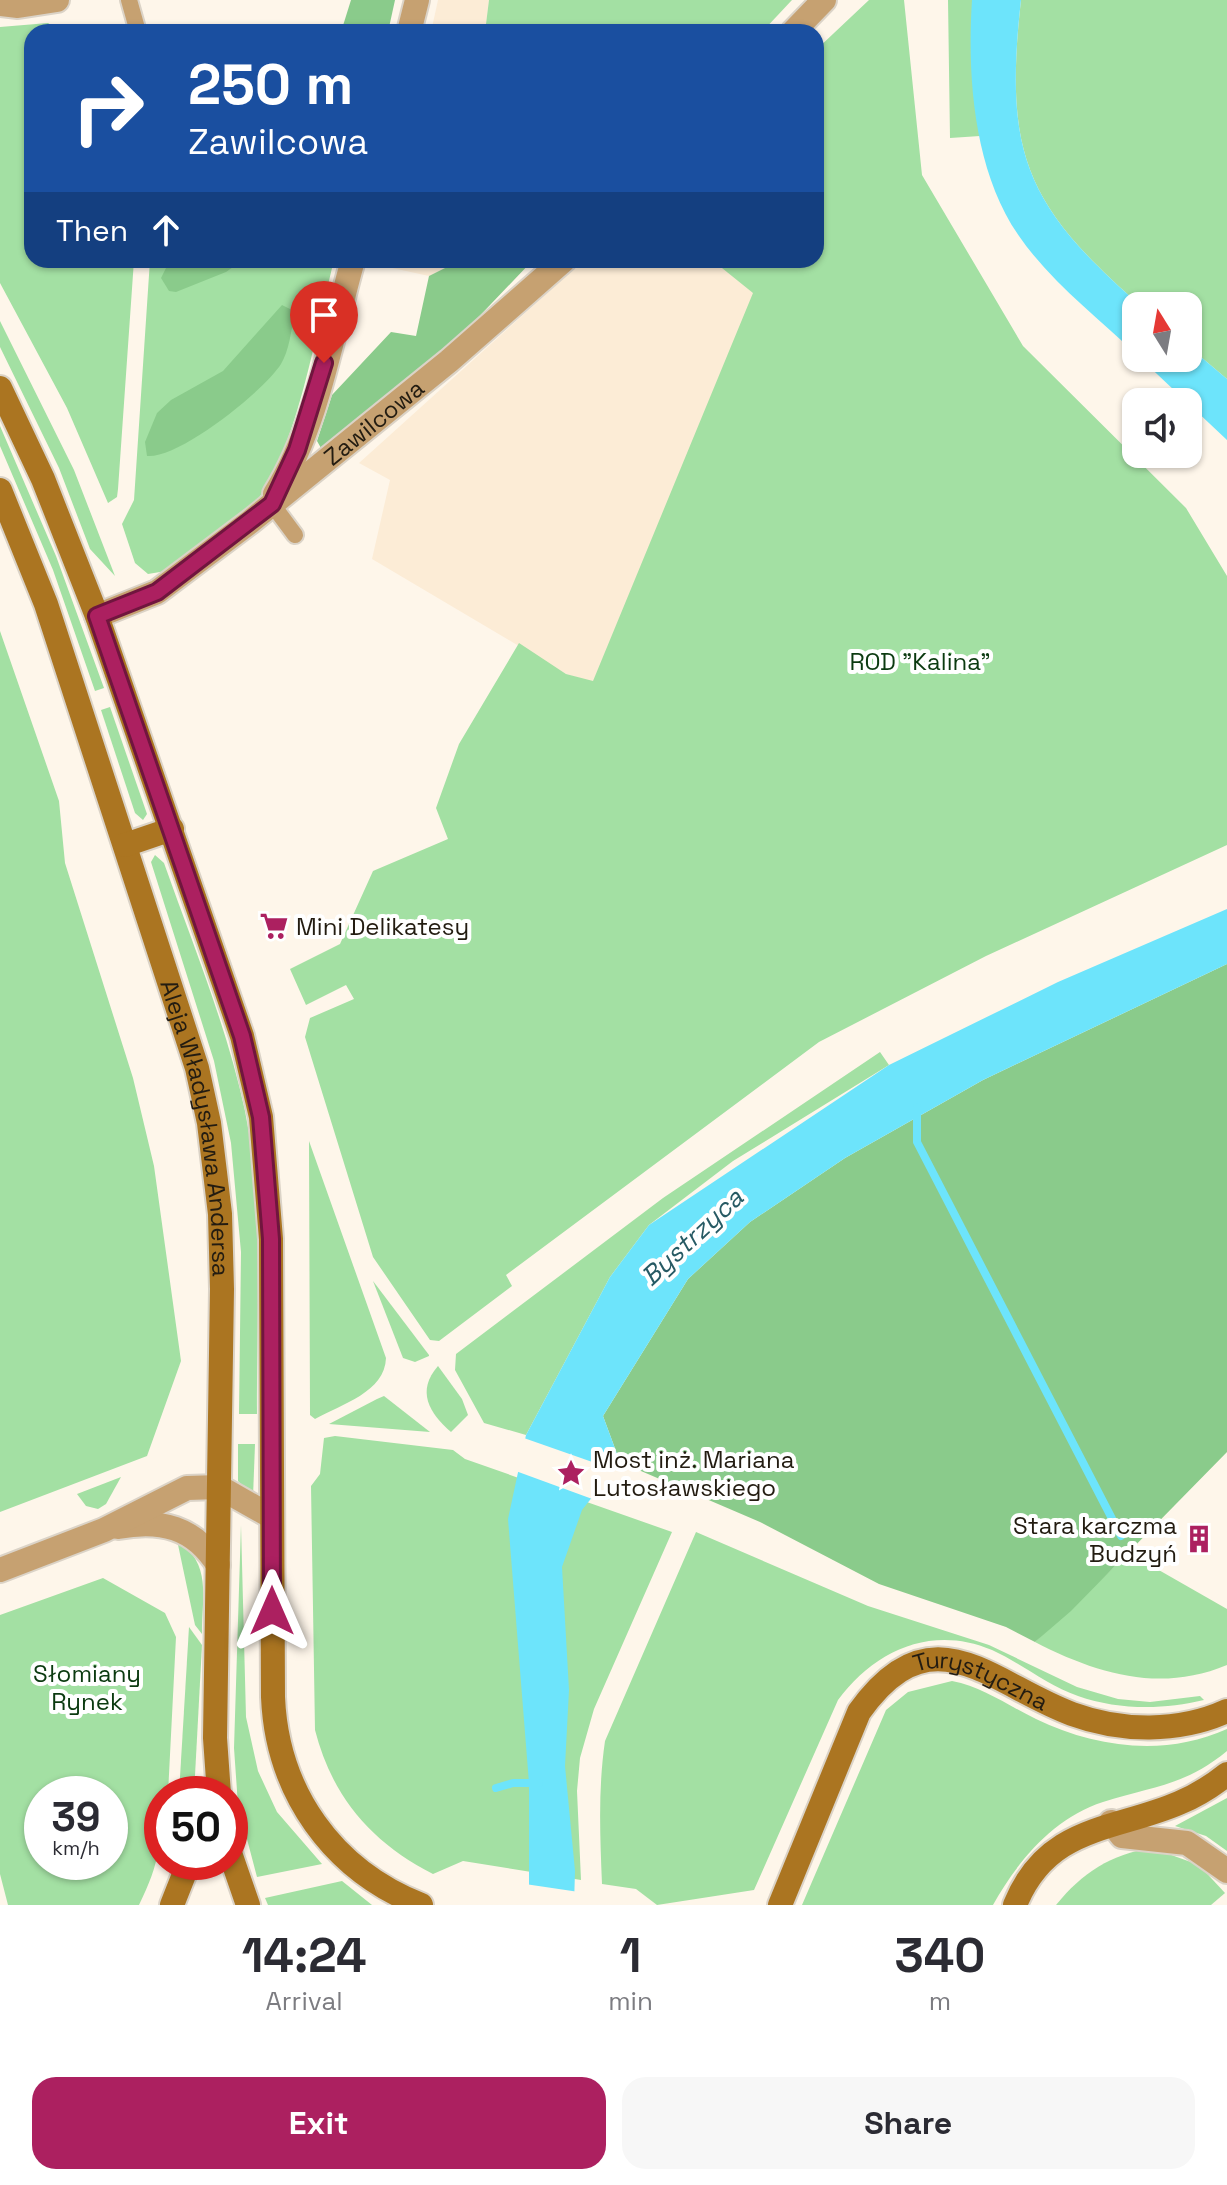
<!DOCTYPE html>
<html lang="en">
<head>
<meta charset="utf-8">
<style>
	body { margin:0; font-family:"Space Grotesk",sans-serif; background:#f7f7f7; color:#2b2b33; height:100vh; display:flex; flex-direction:column; font-size:30px; white-space:nowrap }
	* { box-sizing:border-box; margin:0 }
	p { font-size:26px; color:#7c7c81 }
	.icon { flex:none; width:44px; height:44px; fill:none; stroke:currentColor; stroke-width:2; stroke-linecap:round; stroke-linejoin:round }
	.map { position:relative; height:1905px; overflow:hidden }
	.details { display:flex; flex-direction:column; background:#fff; flex:1 }
	.details>* { flex:none }
	.banner { position:absolute; left:24px; top:24px; width:800px; height:244px; border-radius:24px; box-shadow:0 2px 6px #0004; background:#1a4fa0; color:#fff; overflow:hidden }
	.needle { width:52px; rotate:349deg }
	.tools { position:absolute; left:1122px; top:292px; display:grid; gap:16px }
	.tools a { display:grid; place-items:center; width:80px; height:80px; border-radius:16px; background:#fff; box-shadow:0 2px 6px #0004; font-size:40px }
	.speed { position:absolute; left:24px; top:1776px; display:flex; gap:16px; font-size:40px; font-weight:700; text-align:center }
	.speed>* { display:grid; place-content:center; width:104px; height:104px; border-radius:50%; background:#fff; box-shadow:0 2px 6px #0004; line-height:1 }
	.speed small { font-size:20px; font-weight:400 }
	.speed .limit { border:12px solid #d22; background:#fff; color:#111 }
	.pin { position:absolute; display:grid; place-items:center; width:68px; height:68px; color:#fff; margin:-82px -34px; border-radius:50% 50% 50% 0; rotate:-45deg; box-shadow:0 0 8px #0007 }
	.pin .icon { rotate:45deg }
	.me { position:absolute; width:88px; margin:-44px; rotate:0deg; stroke-linejoin:round; filter:drop-shadow(0 0 6px #0008) }
	.turn { display:flex; align-items:center; gap:28px; height:168px; padding:0 32px; font-size:36px }
	.turn .icon { width:104px; height:104px; stroke-width:2.5 }
	.turn b { display:block; font-size:56px; line-height:68px }
	.then { display:flex; align-items:center; height:76px; padding:0 32px; background:#0003; gap:16px; font-size:30px }
	.eta { display:flex; justify-content:space-evenly; align-items:center; height:136px; text-align:center }
	.eta b { font-size:48px; font-weight:800; line-height:56px }
	.button { display:flex; gap:16px; margin-top:auto; padding:16px 32px }
	.button a { flex:1; height:92px; border-radius:24px; background:#ac2060; color:#fff; font-size:32px; font-weight:800; line-height:92px; text-align:center }
	.button a+a { background:#f7f7f7; color:#2b2b33 }
	.map>svg:first-child { display:block }
</style>
</head>
<body>
<div class="map">
<svg width="1227" height="1905" viewBox="0 0 1227 1905">
	<rect width="100%" height="100%" fill="#fef6ea"/>
	<!-- built -->
	<g fill="#fcecd6">
		<path d="M438,0H489L485,32H431Z"/>
		<path d="M384,260H461L429,276L383,266Z"/>
		<path d="M584,260H712L754,293L593,682L566,674L372,559L390,480L359,463Z"/>
	</g>
	<!-- green -->
	<g fill="#a3e0a3" fill-rule="evenodd">
		<path d="M489,0H792L762,32H485Z"/>
		<path d="M869,0H904L922,175L1023,346L1186,508L1227,576V845L986,956L819,1042L506,1275L512,1286L439,1341L430,1340L373,1257L305,1037L310,1018L354,999L346,985L306,1005L290,969L340,944L373,871L448,839L436,808L459,744L519,643L566,674L593,681L753,293L712,260H816V50Z"/>
		<path d="M948,0H972L973,85L980,136L950,138Z"/>
		<path d="M1021,0H1227V379L1188,346V306H1141C1025,205 1004,153 1021,0Z"/>
		<path d="M48,23L62,32H32V260H134L118,489L117,497L108,503L67,408L0,283V27Z"/>
		<path d="M150,260H334C317,327 297,450 256,502L166,571L148,574L135,563L122,524L134,500Z"/>
		<path d="M0,321L74,470L115,576L90,549L59,468L0,347Z"/>
		<path d="M0,426L56,556L104,688L95,691L53,570L0,446Z"/>
		<path d="M0,631L59,801L65,863L133,1078L154,1166L181,1361L147,1456L0,1512Z"/>
		<path d="M110,707L147,814L143,820L135,813L101,710Z"/>
		<path d="M155,855L164,863C193,945 227,1027 245,1111C265,1210 256,1315 257,1414H239L241,1252L231,1143L214,1061L151,862Z"/>
		<path d="M880,1052L889,1065L733,1161L649,1225L610,1277L526,1435L484,1423L455,1370L456,1354L663,1198Z"/>
		<path d="M309,1141L386,1358C385,1392 342,1404 315,1419L310,1415Z"/>
		<path d="M373,1281L429,1355V1356L415,1362L403,1358Z"/>
		<path d="M438,1366L462,1399L468,1415L451,1432C429,1413 416,1391 438,1366Z"/>
		<path d="M384,1396L430,1432L329,1424L377,1399Z"/>
		<path d="M335,1436L453,1450L465,1459L672,1532L594,1709L580,1758L577,1791L581,1880L463,1861L433,1874C372,1843 332,1797 315,1730L311,1486L320,1474L324,1438Z"/>
		<path d="M238,1444H255L253,1497L238,1481Z"/>
		<path d="M121,1477L106,1504L98,1509L86,1506L77,1494Z"/>
		<path d="M241,1525L246,1717L258,1771L277,1812L322,1864L257,1877L238,1805L234,1748Z"/>
		<path d="M696,1532L868,1606L989,1645L1077,1687L1118,1699L1150,1702L1200,1696L1204,1700C1163,1710 1118,1710 1078,1696C1047,1685 1021,1663 992,1650C931,1624 874,1651 838,1700L754,1890L657,1905L636,1889L602,1884C600,1835 598,1789 605,1741Z"/>
		<path d="M177,1540C212,1564 202,1596 202,1634L195,1625Z"/>
		<path d="M1129,1553L1227,1609V1665C1160,1693 1097,1674 1035,1642Z"/>
		<path d="M103,1578L165,1613L176,1637L168,1794H162C162,1840 160,1863 139,1905H8L0,1874V1615ZM42,1794H110V1862H42Z"/>
		<path d="M189,1627L202,1645L194,1794H179Z"/>
		<path d="M952,1681C983,1687 1007,1705 1036,1719C1096,1748 1165,1757 1227,1729V1751C1183,1787 1152,1786 1103,1802C1053,1818 1017,1862 993,1905H802L886,1710L908,1692Z"/>
		<path d="M1227,1798V1851L1206,1836L1175,1826Z"/>
		<path d="M1152,1848L1199,1865L1225,1893L1211,1905H1056C1082,1873 1111,1854 1152,1848Z"/>
		<path d="M342,1881L372,1905H268L265,1898Z"/>
	</g>
	<!-- forest -->
	<g fill="#8acb8b">
		<path d="M351,0H395L388,32H341Z"/>
		<path d="M170,260H243L226,272L176,292L169,291L161,278Z"/>
		<path d="M461,260H533L451,346L321,448L317,441L332,395L391,332L416,336L429,276Z"/>
		<path d="M282,305L292,310L294,316C291,332 289,351 281,364C264,391 179,459 147,456L145,442L157,413L171,400L223,371Z"/>
		<path d="M1227,964V1452L1071,1611L1035,1642L1006,1627L879,1584L760,1522L620,1462L603,1416L688,1279L750,1222L845,1158L983,1080Z"/>
	</g>
	<!-- water -->
	<g fill="#6de4fb">
		<path d="M972,0H1021C1004,153 1025,205 1141,306H1136V354C1097,317 1050,281 1019,236C974,171 967,78 972,0Z"/>
		<path d="M1188,346L1227,379V440L1140,358H1188Z"/>
		<path d="M1227,909V964L983,1080L845,1158L750,1222L688,1279L603,1416L620,1462L582,1510L562,1567L569,1690L565,1766L575,1871L574,1905H529V1783L508,1519L526,1435L610,1277L649,1225L889,1065L1058,982Z"/>
	</g>
	<!-- pier -->
	<g fill="#fef6ea">
		<path d="M521,1437L618,1471L595,1500L513,1470Z"/>
		<path d="M525,1884L579,1892L578,1905H525Z"/>
	</g>
	<g fill="none" stroke-linecap="round" stroke-linejoin="round">
		<!-- stream -->
		<g stroke="#6de4fb" stroke-width="8">
			<path d="M917,1107V1142L1121,1536"/>
			<path d="M496,1788L513,1783H539"/>
		</g>
		<defs>
			<g id="lane">
				<path d="M129,0L138,32"/>
				<path d="M272,504L295,535"/>
			</g>
			<g id="street">
				<path d="M0,4L18,6L57,0"/>
				<path d="M409,32L417,0"/>
				<path d="M793,32L824,0"/>
				<path d="M275,494C318,425 331,337 353,260"/>
				<path id="s1" d="M97,616L157,592L250,522L449,361L564,260"/>
				<path d="M118,1527C161,1519 194,1527 218,1565"/>
				<path d="M0,1570L104,1530L187,1488L219,1487L272,1517"/>
				<path d="M1111,1822L1122,1836L1187,1843L1227,1871"/>
			</g>
			<g id="secondary">
				<path d="M0,388L43,479L97,616L242,1036L261,1117L271,1239L273,1697C277,1792 332,1870 421,1905"/>
				<path id="s2" d="M0,490L46,604L197,1068L209,1123L220,1214L222,1289L215,1738L219,1794"/>
				<path d="M125,845L172,829"/>
				<path d="M230,1853L248,1905"/>
				<path d="M172,1905L189,1862"/>
				<path id="s3" d="M780,1905L859,1712C932,1609 989,1683 1072,1714C1121,1732 1179,1733 1227,1711"/>
				<path d="M1015,1905C1047,1825 1114,1831 1179,1803C1196,1796 1212,1786 1227,1774"/>
			</g>
		</defs>
		<!-- lane casing -->
		<use href="#lane" stroke="#dbd3c7" stroke-width="20"/>
		<!-- street casing -->
		<use href="#street" stroke="#dbd3c7" stroke-width="28"/>
		<!-- secondary casing -->
		<use href="#secondary" stroke="#dbd3c7" stroke-width="28"/>
		<!-- lane -->
		<use href="#lane" stroke="#c6a171" stroke-width="16"/>
		<!-- street -->
		<use href="#street" stroke="#c6a171" stroke-width="24"/>
		<!-- secondary -->
		<use href="#secondary" stroke="#ab7521" stroke-width="24"/>
	</g>
	<g fill="none" stroke-linecap="round" stroke-linejoin="round">
		<defs>
			<path id="route" d="M272,1611L271,1239L261,1117L242,1036L97,616L157,592L272,504L297,450L324,363"/>
		</defs>
		<!-- route casing -->
		<use href="#route" stroke="#70153e" stroke-width="20"/>
		<!-- route -->
		<use href="#route" stroke="#ac2060" stroke-width="14"/>
	</g>
	<!-- icons -->
	<defs>
		<symbol id="supermarket-bare" viewBox="-9 -9 18 18"><path d="M-6-5.5h2.5l.6 2H6L4.5 2H-2.5L-4.4-4H-6ZM-1.5 3.2a1.3 1.3 0 1 0 .1 0ZM3 3.2a1.3 1.3 0 1 0 .1 0Z" fill="#ac2060" stroke="#fff" stroke-width="2.5" paint-order="stroke"/></symbol>
		<symbol id="sight-bare" viewBox="-9 -9 18 18"><path d="M0-6L1.8-2.2L6-1.7L2.9 1.2L3.7 5.4L0 3.3L-3.7 5.4L-2.9 1.2L-6-1.7L-1.8-2.2Z" fill="#ac2060" stroke="#fff" stroke-width="2.5" paint-order="stroke"/></symbol>
		<symbol id="building-bare" viewBox="-9 -9 18 18"><path d="M-4-6H4V6H1V3H-1V6H-4ZM-2.5-4.3h1.7v1.8h-1.7ZM.8-4.3h1.7v1.8H.8ZM-2.5-1h1.7V.8h-1.7ZM.8-1h1.7V.8H.8Z" fill="#ac2060" stroke="#fff" stroke-width="2.5" paint-order="stroke"/></symbol>
	</defs>
	<g fill-rule="evenodd">
		<use href="#supermarket-bare" x="254" y="906" width="40" height="40"/>
		<use href="#sight-bare" x="551" y="1453" width="40" height="40"/>
		<use href="#building-bare" x="1179" y="1519" width="40" height="40"/>
	</g>
	<g text-anchor="middle" dominant-baseline="central" stroke-width="8" stroke-linejoin="round" paint-order="stroke">
		<!-- street labels -->
		<g font-size="24" fill="#231c11" stroke="#fff">
			<text stroke="none"><textPath href="#s1" startOffset="340">Zawilcowa</textPath></text>
			<text stroke="none"><textPath href="#s2" startOffset="670">Aleja Władysława Andersa</textPath></text>
			<text stroke="none"><textPath href="#s3" startOffset="354">Turystyczna</textPath></text>
		</g>
		<!-- park labels -->
		<g font-size="24" fill="#0b3a10" stroke="#fff">
			<text x="920" y="661">ROD "Kalina"</text>
			<text x="87" y="1673">Słomiany<tspan x="87" dy="28">Rynek</tspan></text>
		</g>
		<!-- poi labels -->
		<g font-size="24" fill="#231c11" stroke="#fff" text-anchor="start">
			<text x="296" y="926">Mini Delikatesy</text>
			<text x="593" y="1459">Most inż. Mariana<tspan x="593" dy="28">Lutosławskiego</tspan></text>
			<text x="1177" y="1525" text-anchor="end">Stara karczma<tspan x="1177" dy="28">Budzyń</tspan></text>
		</g>
		<!-- water labels -->
		<g font-size="26" font-style="italic" fill="#275a64" stroke="#fff">
			<text transform="translate(692 1237) rotate(-43)">Bystrzyca</text>
		</g>
	</g>
</svg>
<div class="tools">
<a><svg class="needle" viewBox="-14 -14 28 28"><path d="M0-13l5 13h-10z" fill="#e53935"/><path d="M0 13l5-13h-10z" fill="#7c7c81"/></svg></a>
<a><svg class="icon" aria-label="sound" viewBox="0 0 24 24"><path d="M4 9h4l5-4v14l-5-4H4zM17 9q2 3 0 6"/></svg></a>
</div>
<div class="speed"><div>39<small>km/h</small></div><div class="limit">50</div></div>
<div class="pin" style="left:324px;top:363px;background:#d93025"><svg class="icon" aria-label="arrive" viewBox="0 0 24 24"><path d="M6 21V4h12l-3 4 3 4H6"/></svg></div>
<svg class="me" style="left:272px;top:1611px" viewBox="-20 -20 40 40"><path d="M0-17L14 15 0 8-14 15z" fill="#ac2060" stroke="#fff" stroke-width="4"/></svg>
<div class="banner">
<div class="turn"><svg class="icon" aria-label="right" viewBox="0 0 24 24"><path d="M7 20v-9h11M14 6l5 5-5 5"/></svg><div><b>250 m</b>Zawilcowa</div></div>
<div class="then">Then<svg class="icon" aria-label="ahead" viewBox="0 0 24 24"><path d="M12 20V5M6 11l6-6 6 6"/></svg></div>
</div>
</div>
<section class="details">
<div class="eta">
<div><b>14:24</b><p>Arrival</p></div>
<div><b>1</b><p>min</p></div>
<div><b>340</b><p>m</p></div>
</div>
<div class="button"><a>Exit</a><a>Share</a></div>
</section>
</body>
</html>
